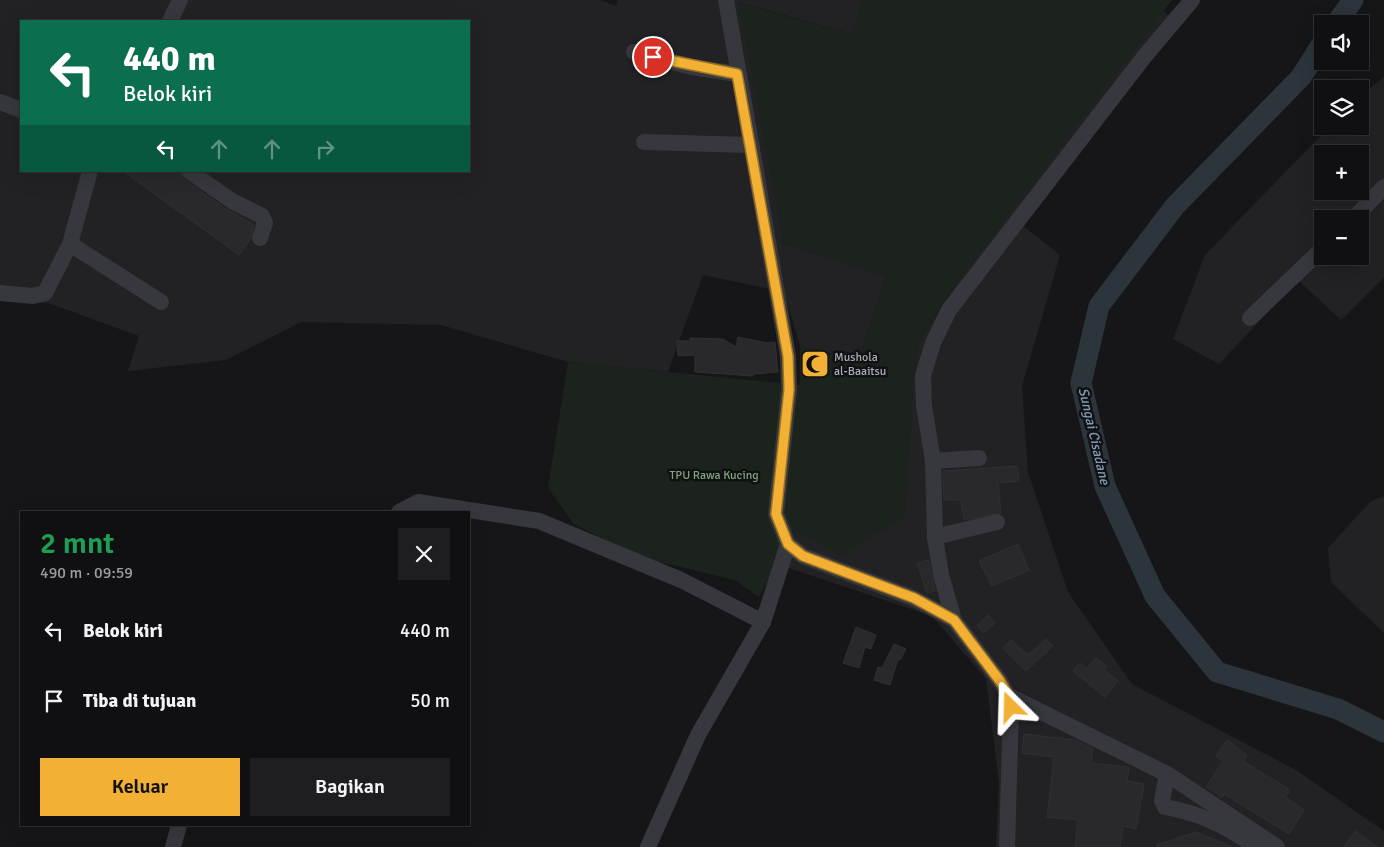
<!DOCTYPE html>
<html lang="id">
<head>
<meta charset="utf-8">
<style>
	body { margin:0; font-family:Signika,sans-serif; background:#1e1e20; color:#f1f3f6; height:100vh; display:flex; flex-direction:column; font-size:19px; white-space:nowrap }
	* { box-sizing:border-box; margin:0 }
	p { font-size:16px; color:#9c9d9f }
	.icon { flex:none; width:28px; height:28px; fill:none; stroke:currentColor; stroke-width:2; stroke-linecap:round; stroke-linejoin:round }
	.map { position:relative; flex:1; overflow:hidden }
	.details { position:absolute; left:20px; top:511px; width:450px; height:315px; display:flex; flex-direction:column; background:#101012; border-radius:0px; box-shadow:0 5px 20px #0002,0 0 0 1px #303032 }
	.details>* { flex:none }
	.banner { position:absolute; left:20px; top:20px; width:450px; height:152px; border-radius:0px; box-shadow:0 5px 20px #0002,0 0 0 1px #303032; background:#0b6e4f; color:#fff; overflow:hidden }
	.fabs { position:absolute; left:1314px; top:15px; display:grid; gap:10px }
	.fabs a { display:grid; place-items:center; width:55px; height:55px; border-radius:0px; background:#101012; box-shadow:0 5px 20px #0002,0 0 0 1px #303032; font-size:25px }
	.pin { position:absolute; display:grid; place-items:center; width:42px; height:42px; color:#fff; margin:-21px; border:2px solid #fff; border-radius:50%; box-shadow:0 1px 5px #0007 }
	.me { position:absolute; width:55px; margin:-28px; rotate:338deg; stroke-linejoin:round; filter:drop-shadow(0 0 4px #0008) }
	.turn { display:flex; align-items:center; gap:18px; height:105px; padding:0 20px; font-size:22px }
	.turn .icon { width:65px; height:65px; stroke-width:2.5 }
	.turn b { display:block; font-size:35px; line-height:42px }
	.lanes { display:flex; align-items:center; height:48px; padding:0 20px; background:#0003; justify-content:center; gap:25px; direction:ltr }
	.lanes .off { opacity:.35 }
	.round { display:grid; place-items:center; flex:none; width:52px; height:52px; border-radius:0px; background:#1e1e20 }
	.overview { display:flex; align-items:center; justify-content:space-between; height:85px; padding:0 20px }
	h1 { font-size:30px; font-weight:600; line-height:38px; color:#1e9e55 }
	.cta { display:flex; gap:10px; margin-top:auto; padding:10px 20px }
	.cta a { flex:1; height:58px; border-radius:0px; background:#f2b134; color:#111; font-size:20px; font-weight:600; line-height:58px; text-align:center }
	.cta a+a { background:#1e1e20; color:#f1f3f6 }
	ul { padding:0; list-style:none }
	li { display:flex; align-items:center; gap:15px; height:70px; padding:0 20px }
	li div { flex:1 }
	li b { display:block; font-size:19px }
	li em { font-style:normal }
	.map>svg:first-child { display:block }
</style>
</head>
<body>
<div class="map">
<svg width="1384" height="847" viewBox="0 0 1384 847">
	<rect width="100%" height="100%" fill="#161618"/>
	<!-- built -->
	<g fill="#222225" fill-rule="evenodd">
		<path d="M0,0H600L616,6L618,0H862L854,35L739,2L784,244L886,276L859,360L800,346L784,292L703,275L668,372L568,362L441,325L301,322L226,360L128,371L139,336L48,303L11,302L0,299ZM21,21H469V171H21Z"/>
		<path d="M1163,10L1175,21L1022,225L1060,255L1022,386L1028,472L1068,592L1132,684L1296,770L1384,831V847H996L999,782L986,679L932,616L777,564L796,529L914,374L919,342L953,288Z"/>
		<path d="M1384,77V277L1341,320L1298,280L1219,364L1173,339L1205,255L1330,126H1360V96ZM1322,154H1360V191H1322ZM1322,219H1360V256H1322Z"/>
		<path d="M1384,496V633L1331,582L1328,548L1370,502Z"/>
	</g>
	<!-- green -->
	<path fill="#1c231d" d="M862,0H1172L953,288L919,342L914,374L905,516L840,556L796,530L759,597L735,580L635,556L573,523L548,488L568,362L800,385V346L859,360L886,276L784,244L738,2L853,35Z"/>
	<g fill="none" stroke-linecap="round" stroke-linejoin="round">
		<!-- river -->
		<g stroke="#2c353c" stroke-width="21">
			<path d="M1336,24L1353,0"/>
			<path d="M1322,44L1301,77L1175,206L1099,306L1081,383L1105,486L1155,596L1217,672L1338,709L1384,732"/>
		</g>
	</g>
	<!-- building -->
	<g fill="#29292c" stroke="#303034">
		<path d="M123,171H179L183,179L226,209L254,225L250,240L239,255Z"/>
		<path d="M738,337L767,343L775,342L778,372L754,374L753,376L695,372V355L678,356L677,341H690V338L723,339L736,347Z"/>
		<path d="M808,357L821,363L815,375L803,370Z"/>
		<path d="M1017,466L1019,481L998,483L1001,513L964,520L961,500H944L943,471Z"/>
		<path d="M1018,544L1029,570L992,586L979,561Z"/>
		<path d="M928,560L935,591L927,593L917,563Z"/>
		<path d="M988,615L995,623L984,633L977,626Z"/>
		<path d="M856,627L876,635L871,649L865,647L859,668L843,663Z"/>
		<path d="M1046,639L1053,646L1026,671L1003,648L1011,640L1028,655Z"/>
		<path d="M894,644L906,649L900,660L898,659L890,685L874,680L878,667L882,668Z"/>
		<path d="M1096,658L1107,667L1104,670L1118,681L1105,697L1073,671L1080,663L1087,669Z"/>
		<path d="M1024,734L1075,740L1093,749L1091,763L1129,767L1127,781L1144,784L1136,829L1123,826L1120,847H1075L1078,820L1047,817L1054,757L1022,753Z"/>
		<path d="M1227,740L1247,755L1243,761L1290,790L1285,797L1304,810L1289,834L1224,794L1222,797L1206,787L1223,761L1216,756Z"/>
		<path d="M1355,831L1377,847H1344Z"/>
		<path d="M1196,832L1232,847H1157V845Z"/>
	</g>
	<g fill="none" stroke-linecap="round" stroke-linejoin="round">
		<!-- minor -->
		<g stroke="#37383d" stroke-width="16">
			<path d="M726,0L788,356L789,390L776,514L788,544L803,556L913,598L954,620L1000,681L1009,696L1011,707L1007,847"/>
			<path d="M170,21L180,0"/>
			<path d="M634,52L692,67L737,74"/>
			<path d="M0,102L21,110"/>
			<path d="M644,142L750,145"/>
			<path d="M189,171L232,201L262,216L265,223L260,238"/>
			<path d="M1353,219L1384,187"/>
			<path d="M70,244L161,302"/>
			<path d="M0,293L33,296L45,293L70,244L90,171"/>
			<path d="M1250,318L1322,249"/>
			<path d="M933,461L979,458"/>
			<path d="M399,512L418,502L539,521L681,580L763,622"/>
			<path d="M935,537L997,522"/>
			<path d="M954,620L941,575L935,537L933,461L924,406L923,376L933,343L949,310L1144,57L1192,0"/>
			<path d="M1009,696L1167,774L1277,847"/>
			<path d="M1167,774L1162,801L1165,807C1202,814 1225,825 1256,847"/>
			<path d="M173,847L179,825"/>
			<path d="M648,847L698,735L763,622L788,544"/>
		</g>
	</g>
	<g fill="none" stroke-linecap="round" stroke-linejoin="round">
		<defs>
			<path id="route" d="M653,57L737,74L788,356L789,390L776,514L788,544L803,556L914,598L954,620L1000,681L1009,696L1011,707"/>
		</defs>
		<!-- route casing -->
		<use href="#route" stroke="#9d7322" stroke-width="12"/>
		<!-- route -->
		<use href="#route" stroke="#f2b134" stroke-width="9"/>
	</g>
	<!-- icons -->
	<defs>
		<symbol id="mosque-square" viewBox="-11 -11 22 22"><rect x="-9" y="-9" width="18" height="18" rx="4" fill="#f2b134" stroke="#111113"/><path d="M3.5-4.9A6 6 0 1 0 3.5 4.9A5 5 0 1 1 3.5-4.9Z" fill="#111"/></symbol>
	</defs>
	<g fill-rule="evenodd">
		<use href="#mosque-square" x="799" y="348" width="32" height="32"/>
	</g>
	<g text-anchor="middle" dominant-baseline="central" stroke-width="5" stroke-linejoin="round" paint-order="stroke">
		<!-- poi labels -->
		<g font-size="12" fill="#a8adb8" stroke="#111113" text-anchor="start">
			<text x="834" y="357">Mushola<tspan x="834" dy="14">al-Baaitsu</tspan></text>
		</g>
		<!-- park labels -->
		<g font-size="12" fill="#7fa381" stroke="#111113">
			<text x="714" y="475">TPU Rawa Kucing</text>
		</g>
		<!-- water labels -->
		<g font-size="14" font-style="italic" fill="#7f9bb3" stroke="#111113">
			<text transform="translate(1094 436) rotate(77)">Sungai Cisadane</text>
		</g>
	</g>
</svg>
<div class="fabs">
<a><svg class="icon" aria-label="sound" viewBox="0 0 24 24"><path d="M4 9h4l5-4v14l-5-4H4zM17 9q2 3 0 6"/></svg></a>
<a><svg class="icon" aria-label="layers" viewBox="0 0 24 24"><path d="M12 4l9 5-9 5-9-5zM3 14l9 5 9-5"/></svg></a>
<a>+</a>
<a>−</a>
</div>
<div class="pin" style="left:653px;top:57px;background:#d93025"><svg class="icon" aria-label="arrive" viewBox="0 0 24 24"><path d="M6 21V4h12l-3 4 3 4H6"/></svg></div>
<svg class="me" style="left:1011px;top:707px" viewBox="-20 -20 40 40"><path d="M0-17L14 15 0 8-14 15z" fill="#f2b134" stroke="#fff" stroke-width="4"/></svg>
<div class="banner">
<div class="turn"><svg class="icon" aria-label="left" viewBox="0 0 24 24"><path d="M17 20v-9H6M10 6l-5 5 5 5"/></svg><div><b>440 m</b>Belok kiri</div></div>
<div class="lanes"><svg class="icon" aria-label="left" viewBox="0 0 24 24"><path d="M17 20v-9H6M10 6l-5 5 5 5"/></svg><svg class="icon off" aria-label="ahead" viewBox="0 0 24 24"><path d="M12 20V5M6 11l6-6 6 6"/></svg><svg class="icon off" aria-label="ahead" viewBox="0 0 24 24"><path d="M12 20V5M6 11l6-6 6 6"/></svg><svg class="icon off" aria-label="right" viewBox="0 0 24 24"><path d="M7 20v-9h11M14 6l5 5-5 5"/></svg></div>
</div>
<section class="details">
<div class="overview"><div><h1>2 mnt</h1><p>490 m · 09:59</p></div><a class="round"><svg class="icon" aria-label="close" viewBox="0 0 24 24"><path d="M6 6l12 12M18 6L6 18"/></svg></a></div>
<ul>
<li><svg class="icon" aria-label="left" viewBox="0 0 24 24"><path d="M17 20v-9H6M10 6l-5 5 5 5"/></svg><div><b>Belok kiri</b></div><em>440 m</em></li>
<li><svg class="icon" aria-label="arrive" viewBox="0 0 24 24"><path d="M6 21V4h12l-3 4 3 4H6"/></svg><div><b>Tiba di tujuan</b></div><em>50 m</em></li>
</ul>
<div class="cta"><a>Keluar</a><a>Bagikan</a></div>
</section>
</div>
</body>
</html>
